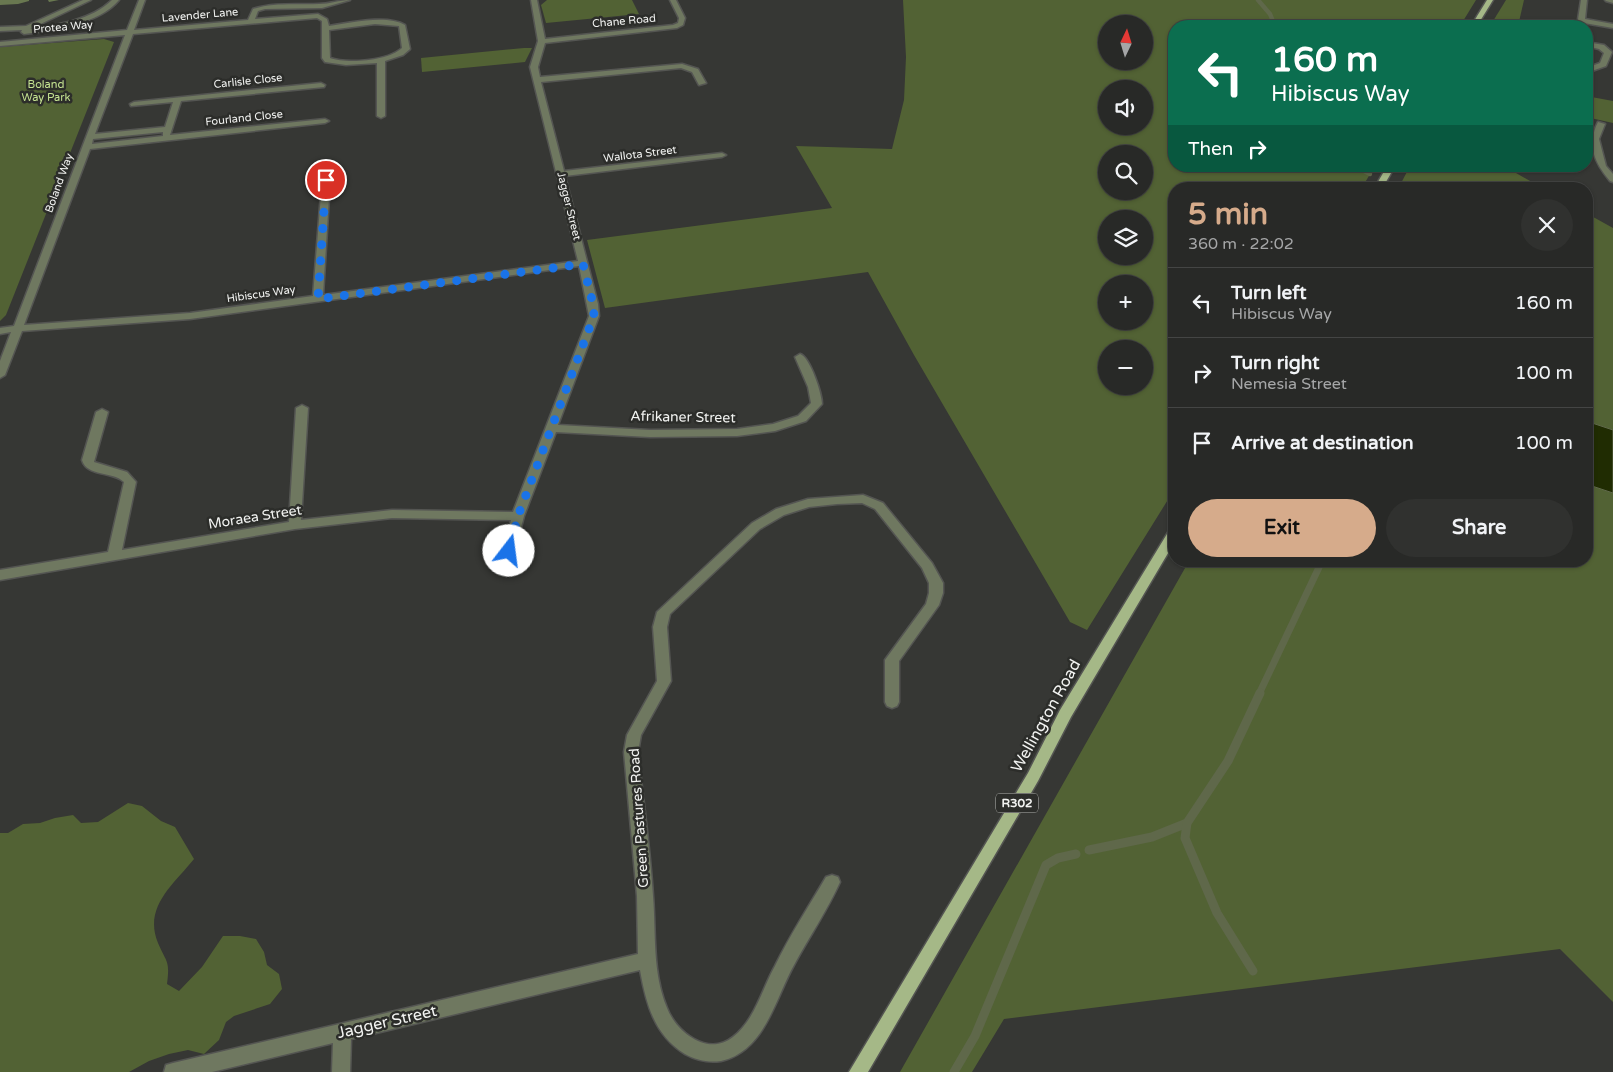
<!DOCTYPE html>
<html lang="en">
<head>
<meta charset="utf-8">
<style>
	body { margin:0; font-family:"Varela Round",sans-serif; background:#30312f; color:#f1f3f6; height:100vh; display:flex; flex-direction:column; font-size:19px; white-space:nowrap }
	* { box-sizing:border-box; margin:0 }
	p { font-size:16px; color:#a5a6a7 }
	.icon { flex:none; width:28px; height:28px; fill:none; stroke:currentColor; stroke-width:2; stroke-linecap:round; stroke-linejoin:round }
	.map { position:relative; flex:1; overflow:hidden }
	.side { position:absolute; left:1168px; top:182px; width:425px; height:385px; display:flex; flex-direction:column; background:#282927; border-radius:20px; box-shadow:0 1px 4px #0004,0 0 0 1px #444544 }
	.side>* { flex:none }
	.top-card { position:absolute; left:1168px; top:20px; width:425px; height:152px; border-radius:20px; box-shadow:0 1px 4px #0004,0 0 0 1px #444544; background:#0b6e4f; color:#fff; overflow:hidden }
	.needle { width:32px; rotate:4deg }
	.controls { position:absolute; left:1098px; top:15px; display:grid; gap:10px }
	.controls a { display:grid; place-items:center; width:55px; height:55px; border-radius:50%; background:#282927; box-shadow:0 1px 4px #0004,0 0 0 1px #444544; font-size:25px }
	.pin { position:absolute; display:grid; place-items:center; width:42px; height:42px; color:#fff; margin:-21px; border:2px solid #fff; border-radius:50%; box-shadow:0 1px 5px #0007 }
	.me { position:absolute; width:55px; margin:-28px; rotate:15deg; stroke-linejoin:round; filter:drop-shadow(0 0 4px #0008) }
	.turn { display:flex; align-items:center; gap:18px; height:105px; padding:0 20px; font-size:22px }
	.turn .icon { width:65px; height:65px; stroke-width:2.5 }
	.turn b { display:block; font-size:35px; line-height:42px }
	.then { display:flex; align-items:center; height:48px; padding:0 20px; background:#0003; gap:10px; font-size:19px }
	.round { display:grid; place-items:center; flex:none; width:52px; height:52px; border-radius:26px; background:#30312f }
	.summary { display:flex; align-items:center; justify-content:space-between; height:85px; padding:0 20px }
	h1 { font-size:30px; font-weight:800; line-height:38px; color:#d6ab8b }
	.action { display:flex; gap:10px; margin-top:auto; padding:10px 20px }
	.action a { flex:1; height:58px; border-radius:30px; background:#d6ab8b; color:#111; font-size:20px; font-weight:800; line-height:58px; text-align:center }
	.action a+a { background:#30312f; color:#f1f3f6 }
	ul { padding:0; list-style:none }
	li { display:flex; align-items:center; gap:15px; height:70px; padding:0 20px; border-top:1px solid #444544 }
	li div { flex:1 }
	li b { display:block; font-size:19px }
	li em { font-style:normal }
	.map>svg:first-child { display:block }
</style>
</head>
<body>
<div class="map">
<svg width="1613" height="1072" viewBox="0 0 1613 1072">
	<rect width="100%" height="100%" fill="#363734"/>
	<!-- green -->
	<g fill="#526234" fill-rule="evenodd">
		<path d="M547,0H632L639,14L546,23L541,5Z"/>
		<path d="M903,0H1476L1460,26H1174V166H1375L1361,189H1174V490L1087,630L1070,622L914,355L868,272L605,308L587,240L832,208L796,146L892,149L904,100L906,57ZM1106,24H1144V61H1106ZM1106,89H1144V126H1106ZM1106,154H1144V191H1106ZM1106,219H1144V256H1106ZM1106,284H1144V321H1106ZM1106,349H1144V386H1106Z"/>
		<path d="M1506,0H1524L1518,26H1490Z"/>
		<path d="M104,39L114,42L6,315L0,321V47Z"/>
		<path d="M524,48H532L525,62L422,72L421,58Z"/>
		<path d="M1586,96L1613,101V123L1586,117Z"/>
		<path d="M1410,166H1511L1516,173L1544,189H1398Z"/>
		<path d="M1586,213L1613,228V1002L1560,949L1004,1019L972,1072H900L1189,561H1586Z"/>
		<path d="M128,803L142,806L161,821L175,827L194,859C174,884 143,907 158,943C167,964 170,960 167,984L179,991L202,967L223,936H240L256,939L264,952L267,965L279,974L282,989L270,1004L234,1016L226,1022L219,1040L204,1054L188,1050L169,1054L149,1061L129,1072H0V833H8L23,824L40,823L55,818L73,815L81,823L98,822Z"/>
	</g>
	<!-- water -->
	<path fill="#202c02" stroke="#5f684a" d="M1586,421L1613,430V493L1586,484Z"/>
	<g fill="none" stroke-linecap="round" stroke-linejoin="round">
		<!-- stream-far3 -->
		<g stroke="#5f684a" stroke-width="4.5">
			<path d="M1258,0L1270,14L1275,26"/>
			<path d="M1354,166L1370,174"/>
		</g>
		<!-- stream-far2 -->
		<path stroke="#5f684a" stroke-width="5.5" d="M1398,187L1402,189"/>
		<!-- stream-far1 -->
		<path stroke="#5f684a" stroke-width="7" d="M1259,694L1322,561"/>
		<!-- stream -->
		<g stroke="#5f684a" stroke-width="9">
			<path d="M1089,850L1152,837L1187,823"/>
			<path d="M1253,971L1217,913L1185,838L1187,823L1228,761L1260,693"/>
			<path d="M954,1072L975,1036L1046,865L1058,858L1076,854"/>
		</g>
		<defs>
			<g id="minor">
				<path d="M83,0H91L30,29C57,25 92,20 112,0H119C99,24 54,30 24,34L21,32L22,30L0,31V27L26,26Z"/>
				<path d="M139,0H145L134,30L248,20L253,9C274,2 297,5 319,4C330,4 339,0 350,0L322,8L265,9L258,11L255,19L318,14L327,19L329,26C349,23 387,14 405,25L410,49L403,55L385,61V116L381,118L377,116V63L346,65L325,62L322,58V21L317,18L133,34L95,134L165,127L173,102L131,106L130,104L134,102L321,83L325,85L324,87L181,101L170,135L325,119L329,121L325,123L90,149L24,325L190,313L313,296L322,181L326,178L330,181L323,295L578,261L530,67L538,41L531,0H537L545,39L673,25L678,23L679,18L670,0H676L685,18L683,25L677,28L545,43L538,67L540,77L682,64L698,69L706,83L699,85L692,72L681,68L541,82L564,171L722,153L726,155L722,157L565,176L598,304L599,316L558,425L650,430L737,429L773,424L798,416L811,403L808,387L795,357L800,354C810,357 822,394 822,404L806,421L775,431L737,436L650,437L556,432L524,516L515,551L509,555L503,551L511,520L392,518L295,529L0,580V570L108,552L124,482C113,471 87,477 82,460L96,412L102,409L108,412L94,462L127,472L136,482L122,550L289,522L296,408L302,405L308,408L301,520L392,510L513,512L589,316L579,266L190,319L22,331L5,375L0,378V361L11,332L0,334V328L14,326L125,35L0,46V42L127,30ZM375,24L399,26L402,48C388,61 347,64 330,58L329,30ZM163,132V136L92,144L93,139Z"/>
				<path d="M1581,0H1587L1585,19L1613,24V28L1584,23L1583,26H1577Z"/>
				<path d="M1605,0H1613V3L1606,1Z"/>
				<path d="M1586,42L1604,45L1612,52L1606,66L1586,73V68L1600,63L1604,53L1599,49L1586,46Z"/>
				<path d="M1598,122L1605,124L1599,139L1606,166L1613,174V182L1610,181C1595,163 1586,145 1598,122Z"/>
				<path d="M863,495L883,503L932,563L943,583V593L939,605L899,661V702L897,706L892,708L887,706L885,702V660L926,604L929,593V583L922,568L875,509L862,503L837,504L809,507L784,515L760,529L670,614L667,627L671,681L641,735L638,752C643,800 650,848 653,896C656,933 652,972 667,1008C676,1032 708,1057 733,1037C755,1020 762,989 775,966C790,935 809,906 826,877L832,875L838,877L840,882C827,911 809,937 794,965C775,999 765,1051 721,1061C708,1063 696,1060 685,1054C654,1035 646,1003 640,970L351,1039L350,1072H332L333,1043L212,1072H164L166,1065L173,1063L638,954L637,896L624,752L627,735L657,681L653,627L657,612L752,523L776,509L808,499Z"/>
			</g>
			<g id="major">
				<path d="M1487,0H1493L1477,26H1471Z"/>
				<path d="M1387,166H1395L1382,189H1374Z"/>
				<path d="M1174,528V543L1071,717L1038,781L868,1072H849L1028,773L1060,710L1170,529Z"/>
			</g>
		</defs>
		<!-- minor casing -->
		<use href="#minor" stroke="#545552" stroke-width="3"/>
		<!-- major casing -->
		<use href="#major" stroke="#545552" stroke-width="3"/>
		<!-- minor -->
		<use href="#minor" fill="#6f7860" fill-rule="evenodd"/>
		<!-- major -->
		<use href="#major" fill="#a5b887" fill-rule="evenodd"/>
	</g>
	<!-- shaded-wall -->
	<g fill="#697850">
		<path d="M0,0H29V1L18,4L0,5Z"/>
		<path d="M48,0H59L49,2Z"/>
	</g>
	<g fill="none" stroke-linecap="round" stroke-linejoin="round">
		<!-- route -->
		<path stroke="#1a73e8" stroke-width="9" stroke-dasharray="0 16.2" d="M326,180L318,299L583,264L593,304L594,316L518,516L509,551"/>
	</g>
	<g text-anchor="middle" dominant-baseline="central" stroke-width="5" stroke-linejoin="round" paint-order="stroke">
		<!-- far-street labels -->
		<g font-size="11" fill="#f2f3f1" stroke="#2c2d2a">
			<text transform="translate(200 15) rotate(-5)">Lavender Lane</text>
			<text transform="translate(624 21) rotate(-5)">Chane Road</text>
			<text transform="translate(63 27) rotate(-5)">Protea Way</text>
			<text transform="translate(248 81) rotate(-6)">Carlisle Close</text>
			<text transform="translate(244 118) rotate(-6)">Fourland Close</text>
			<text transform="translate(640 154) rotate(-7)">Wallota Street</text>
			<text transform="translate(59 183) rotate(-70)">Boland Way</text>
			<text transform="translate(569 206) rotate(76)">Jagger Street</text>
			<text transform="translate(261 294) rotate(-8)">Hibiscus Way</text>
		</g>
		<!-- far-park labels -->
		<g font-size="11" fill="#c5e391" stroke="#2c2d2a">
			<text x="46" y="84">Boland<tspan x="46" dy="13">Way Park</tspan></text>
		</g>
		<!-- shield labels -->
		<rect fill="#2c2d2a" stroke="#b7b8b5" stroke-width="1" x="996" y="793.5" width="42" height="19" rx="4"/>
		<g font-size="12" font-weight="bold" fill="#f2f3f1">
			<text x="1017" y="803">R302</text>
		</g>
		<!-- street labels -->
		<g font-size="14" fill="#f2f3f1" stroke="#2c2d2a">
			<text transform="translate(683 417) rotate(1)">Afrikaner Street</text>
			<text transform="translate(255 517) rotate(-9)">Moraea Street</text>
			<text transform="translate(639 818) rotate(-94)">Green Pastures Road</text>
		</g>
		<!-- near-street labels -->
		<g font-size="16" fill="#f2f3f1" stroke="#2c2d2a">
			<text transform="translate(1046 716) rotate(-61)">Wellington Road</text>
			<text transform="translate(387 1022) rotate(-13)">Jagger Street</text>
		</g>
	</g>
</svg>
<div class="controls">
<a><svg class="needle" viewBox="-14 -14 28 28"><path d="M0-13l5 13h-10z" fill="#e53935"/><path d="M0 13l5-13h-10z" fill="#a5a6a7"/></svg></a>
<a><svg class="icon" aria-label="sound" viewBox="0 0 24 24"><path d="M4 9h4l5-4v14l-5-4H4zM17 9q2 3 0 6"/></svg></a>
<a><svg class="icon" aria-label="search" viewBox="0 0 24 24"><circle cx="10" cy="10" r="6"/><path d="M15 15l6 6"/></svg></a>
<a><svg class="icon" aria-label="layers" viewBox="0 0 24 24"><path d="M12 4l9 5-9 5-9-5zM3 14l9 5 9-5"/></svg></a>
<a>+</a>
<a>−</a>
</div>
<div class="pin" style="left:326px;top:180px;background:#d93025"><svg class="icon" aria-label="arrive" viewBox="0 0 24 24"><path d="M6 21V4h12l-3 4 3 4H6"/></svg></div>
<svg class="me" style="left:509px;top:551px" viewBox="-20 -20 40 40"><circle r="19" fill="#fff"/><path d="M0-13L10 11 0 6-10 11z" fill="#1a73e8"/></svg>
<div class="top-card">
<div class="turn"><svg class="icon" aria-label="left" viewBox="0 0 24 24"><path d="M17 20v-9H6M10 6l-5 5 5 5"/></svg><div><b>160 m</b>Hibiscus Way</div></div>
<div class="then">Then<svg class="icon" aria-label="right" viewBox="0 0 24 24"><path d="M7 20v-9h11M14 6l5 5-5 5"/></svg></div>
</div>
<section class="side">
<div class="summary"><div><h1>5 min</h1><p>360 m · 22:02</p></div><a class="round"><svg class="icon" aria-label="close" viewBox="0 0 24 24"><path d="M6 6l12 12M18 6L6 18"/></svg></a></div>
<ul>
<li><svg class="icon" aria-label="left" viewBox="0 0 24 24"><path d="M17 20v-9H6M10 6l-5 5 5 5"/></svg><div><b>Turn left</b><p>Hibiscus Way</p></div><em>160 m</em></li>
<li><svg class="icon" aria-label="right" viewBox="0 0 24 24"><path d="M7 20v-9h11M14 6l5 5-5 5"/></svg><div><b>Turn right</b><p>Nemesia Street</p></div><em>100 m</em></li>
<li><svg class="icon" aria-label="arrive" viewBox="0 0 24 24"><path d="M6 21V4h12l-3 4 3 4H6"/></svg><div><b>Arrive at destination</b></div><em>100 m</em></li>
</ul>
<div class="action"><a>Exit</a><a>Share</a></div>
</section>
</div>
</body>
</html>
